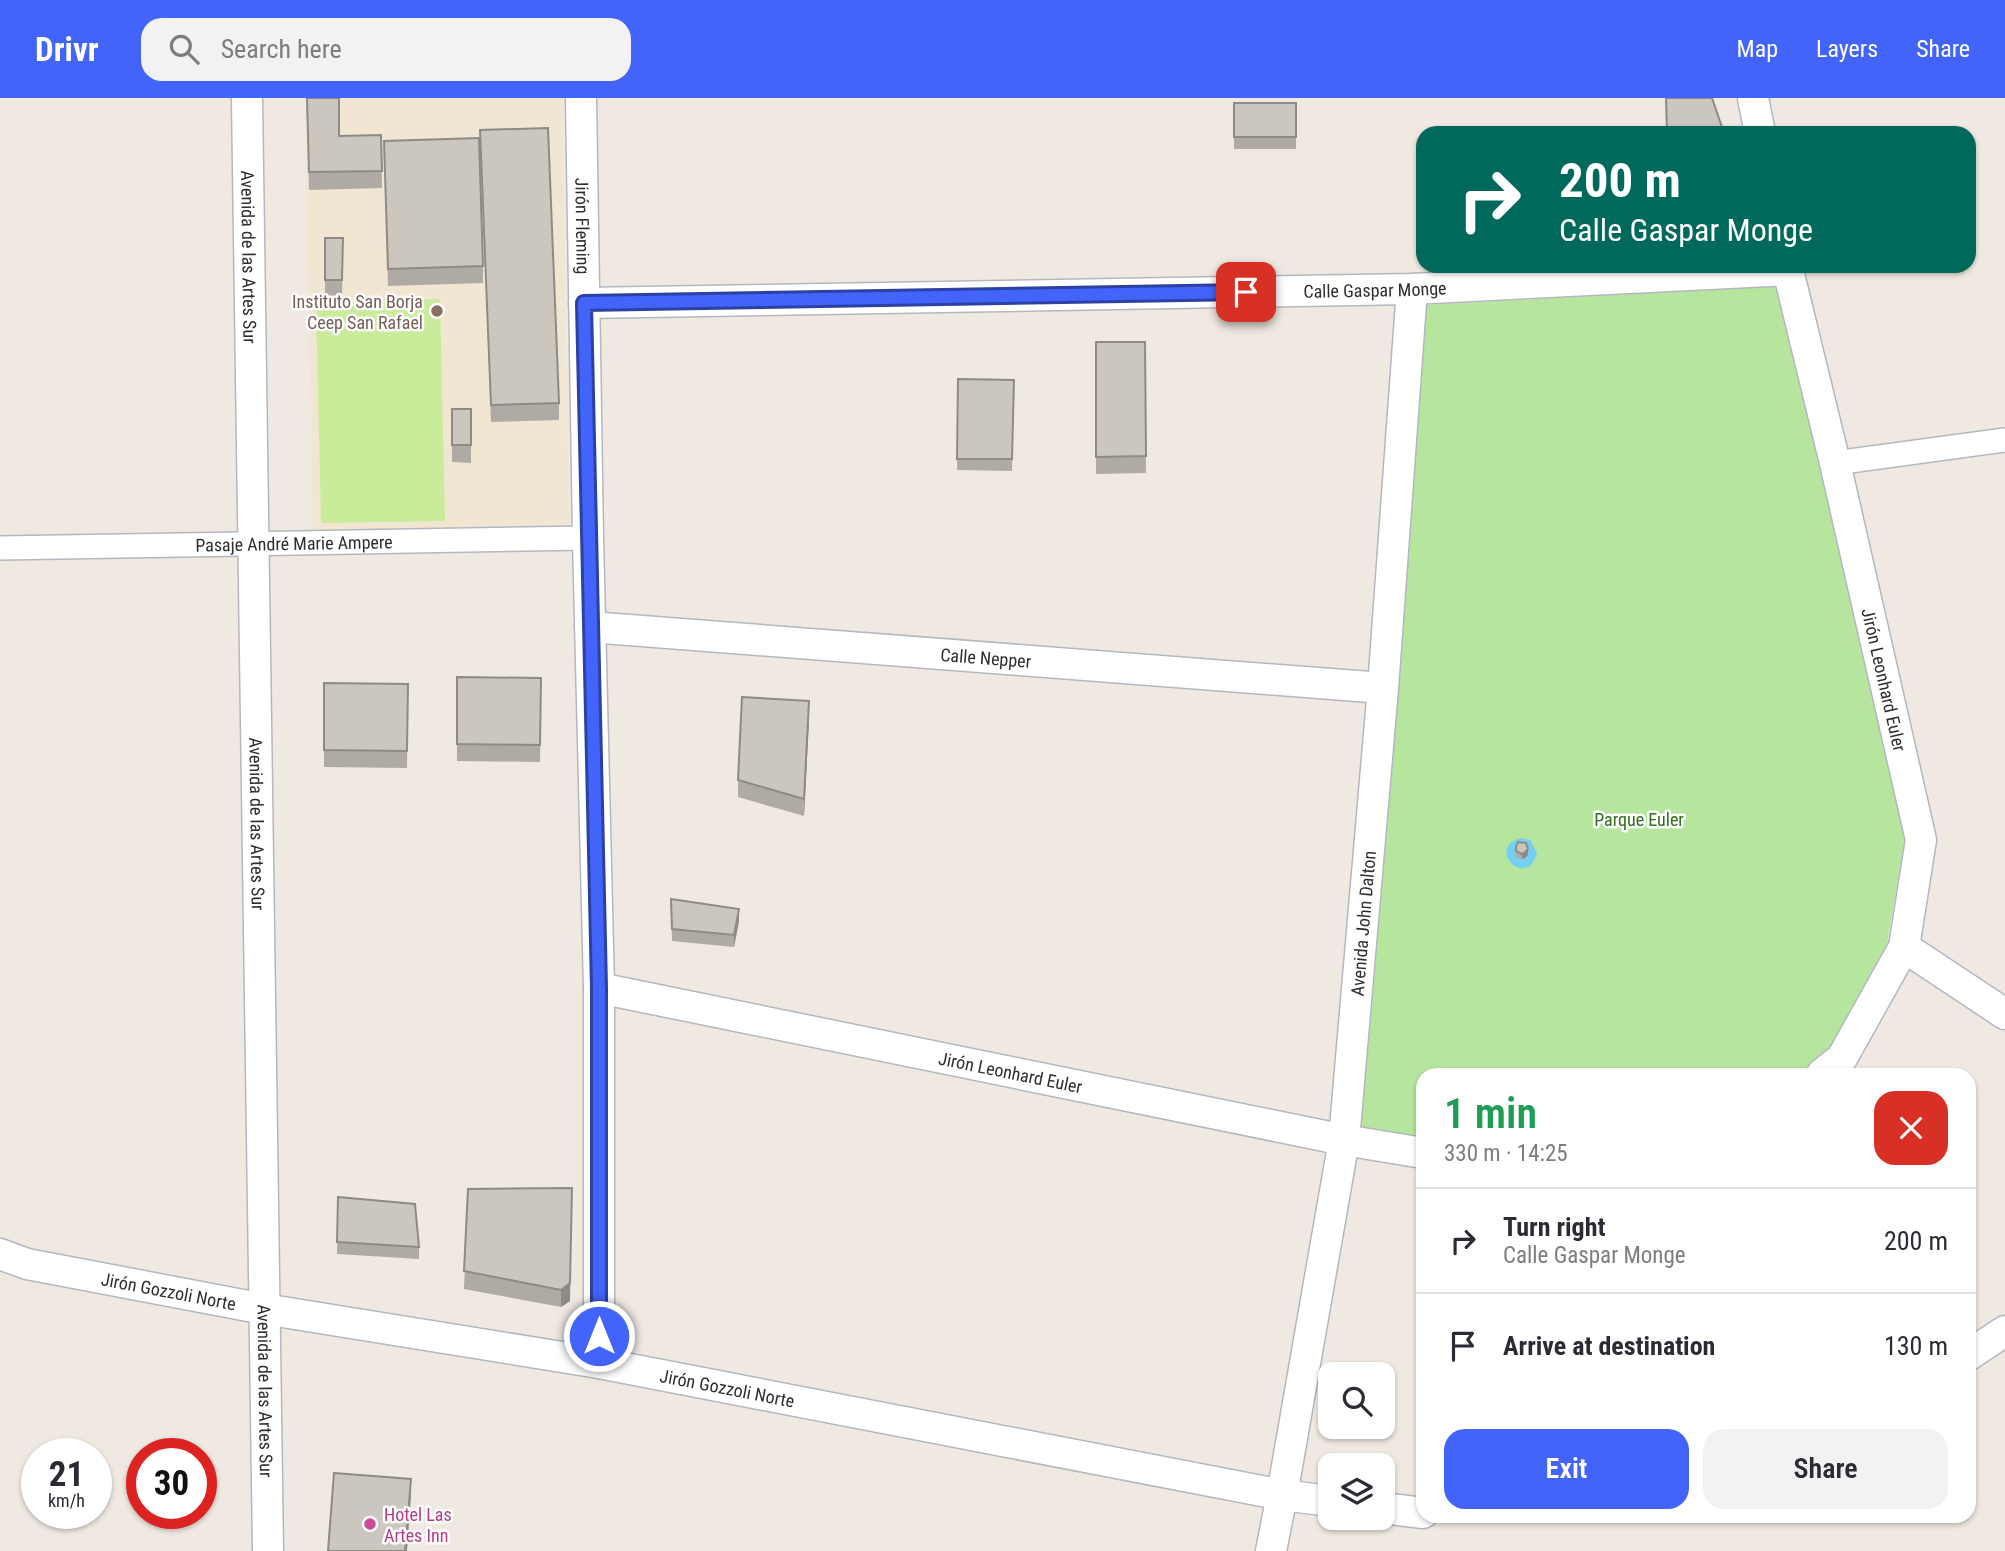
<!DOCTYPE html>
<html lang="en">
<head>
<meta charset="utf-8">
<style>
	body { margin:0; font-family:"Roboto Condensed",sans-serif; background:#f2f2f3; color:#2b2b33; height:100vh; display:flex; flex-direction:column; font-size:26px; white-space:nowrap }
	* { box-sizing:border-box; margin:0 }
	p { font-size:23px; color:#7c7c81 }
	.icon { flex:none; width:38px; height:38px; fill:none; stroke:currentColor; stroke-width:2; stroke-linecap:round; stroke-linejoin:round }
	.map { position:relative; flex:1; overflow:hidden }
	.details { position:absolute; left:1416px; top:970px; width:560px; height:455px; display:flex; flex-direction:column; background:#fff; border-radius:21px; box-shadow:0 2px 5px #0004 }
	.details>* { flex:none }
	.banner { position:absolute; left:1416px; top:28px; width:560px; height:147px; border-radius:21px; box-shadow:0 2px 5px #0004; background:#00695c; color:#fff; overflow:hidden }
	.buttons { position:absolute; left:1318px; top:1264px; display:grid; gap:14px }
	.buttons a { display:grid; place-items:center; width:77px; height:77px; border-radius:14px; background:#fff; box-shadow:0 2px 5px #0004; font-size:35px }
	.speed { position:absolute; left:21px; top:1340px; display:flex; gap:14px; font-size:35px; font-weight:700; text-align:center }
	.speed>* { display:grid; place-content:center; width:91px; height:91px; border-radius:50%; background:#fff; box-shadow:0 2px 5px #0004; line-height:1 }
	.speed small { font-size:18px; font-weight:400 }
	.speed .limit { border:10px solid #d22; background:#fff; color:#111 }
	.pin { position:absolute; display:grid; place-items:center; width:60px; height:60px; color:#fff; margin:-30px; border-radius:14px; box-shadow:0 4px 10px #0006 }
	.me { position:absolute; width:77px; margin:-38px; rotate:0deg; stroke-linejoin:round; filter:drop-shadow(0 0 5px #0008) }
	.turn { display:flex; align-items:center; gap:24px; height:147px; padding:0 28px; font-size:32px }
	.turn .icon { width:91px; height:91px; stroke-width:2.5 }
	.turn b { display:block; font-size:49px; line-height:60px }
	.round { display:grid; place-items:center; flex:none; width:74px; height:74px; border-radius:21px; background:#f2f2f3 }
	.overview { display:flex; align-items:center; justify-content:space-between; height:119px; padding:0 28px }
	h1 { font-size:42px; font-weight:600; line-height:52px; color:#1e9e55 }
	.button { display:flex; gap:14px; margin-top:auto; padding:14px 28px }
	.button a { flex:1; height:80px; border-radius:21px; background:#4264fb; color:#fff; font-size:28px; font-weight:600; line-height:80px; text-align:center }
	.button a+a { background:#f2f2f3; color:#2b2b33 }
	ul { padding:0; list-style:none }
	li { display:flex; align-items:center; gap:21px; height:105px; padding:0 28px; border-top:2px solid #e1e1e2 }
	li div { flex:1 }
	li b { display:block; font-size:26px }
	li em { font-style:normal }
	header { display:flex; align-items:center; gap:42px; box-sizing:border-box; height:98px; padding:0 35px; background:#4264fb; color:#fff }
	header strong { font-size:33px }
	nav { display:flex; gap:38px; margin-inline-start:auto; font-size:24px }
	.search { width:490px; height:63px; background:#f2f2f3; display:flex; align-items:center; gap:18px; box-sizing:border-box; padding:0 24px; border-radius:21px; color:#7c7c81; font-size:26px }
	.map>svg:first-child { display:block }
</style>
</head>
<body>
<header>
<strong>Drivr</strong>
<div class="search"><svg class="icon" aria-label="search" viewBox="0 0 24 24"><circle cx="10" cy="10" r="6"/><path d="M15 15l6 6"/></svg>Search here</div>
<nav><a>Map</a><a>Layers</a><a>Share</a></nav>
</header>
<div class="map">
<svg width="2005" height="1453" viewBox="0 0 2005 1453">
	<rect width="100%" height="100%" fill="#efe9e1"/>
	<!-- education -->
	<path fill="#f0e6d1" d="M305,0H562L569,427L313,434Z"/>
	<!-- green -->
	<path fill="#b6e59e" d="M1779,188L1905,740L1887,846L1835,949L1802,976H1423V1045L1359,1033L1424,207Z"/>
	<!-- pitch -->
	<path fill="#c9ec9a" d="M440,201L445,423L321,425L316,204Z"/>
	<!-- water -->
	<path fill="#75cff0" d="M1521,740L1530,742L1537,755C1527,793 1484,750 1521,740Z"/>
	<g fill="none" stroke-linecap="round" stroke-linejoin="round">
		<defs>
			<g id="pedestrian">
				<path d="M1835,365L2005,342"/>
				<path id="s1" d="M0,450L588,440"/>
			</g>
			<g id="minor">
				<path id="s2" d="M247,0L268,1453"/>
				<path id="s3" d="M581,0L588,440L599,890V1265"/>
				<path d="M1753,0L1760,35"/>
				<path id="s4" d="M1787,168L1835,365L1921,742L1904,849L1842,960L1822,976"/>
				<path id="s5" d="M584,205L1412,191L1788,172"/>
				<path id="s6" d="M590,529L1383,590"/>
				<path d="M1904,849L2005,916"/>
				<path id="s7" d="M599,890L1344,1042L1423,1055"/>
				<path id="s8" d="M0,1156L27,1166L264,1211L599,1265L1282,1397L1330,1403"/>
				<path d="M1969,1257L2005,1233"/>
				<path d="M1382,1410L1423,1415"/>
				<path id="s9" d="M1271,1453L1282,1397L1344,1042L1383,590L1412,191"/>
			</g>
		</defs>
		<!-- pedestrian casing -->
		<use href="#pedestrian" stroke="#b4b7c1" stroke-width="26"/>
		<!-- minor casing -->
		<use href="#minor" stroke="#b4b7c1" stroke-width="33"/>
		<!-- pedestrian -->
		<use href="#pedestrian" stroke="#fff" stroke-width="23"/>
		<!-- minor -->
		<use href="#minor" stroke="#fff" stroke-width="30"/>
	</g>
	<!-- wall -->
	<g fill="#afaba4">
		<path d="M307,0L339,38L381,37L382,90L309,92Z"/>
		<rect x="1234" y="5" width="62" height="46"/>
		<path d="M480,32L559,305V322L491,324Z"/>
		<path d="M384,43L483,168V185L388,188Z"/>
		<path d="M325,140H343L342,199H325Z"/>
		<path d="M1096,244H1145L1146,375L1096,376Z"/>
		<path d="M958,281L1014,282L1012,373L957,372Z"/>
		<path d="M452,311H471V365L452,364Z"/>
		<path d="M457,579L541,580L540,664L457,663Z"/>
		<path d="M324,585L408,586L407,670L324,669Z"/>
		<path d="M809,620L804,718L738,699V682Z"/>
		<path d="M1516,749L1528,757L1525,760L1522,761L1516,759Z"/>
		<path d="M671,801L739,823L734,849L672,843Z"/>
		<path d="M468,1091L570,1203L561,1209L464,1191Z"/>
		<path d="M338,1099L419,1149V1161L337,1156Z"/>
	</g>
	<!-- shaded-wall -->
	<g fill="#8e8b86">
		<path d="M809,603V620L804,718V701Z"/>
		<path d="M1528,751V757L1525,760L1522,761V756Z"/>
		<path d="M739,811V823L734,849V837Z"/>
		<path d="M572,1090L570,1203L561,1209V1192Z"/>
		<path d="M411,1381V1398L407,1453H405Z"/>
	</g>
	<!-- building -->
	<g fill="#cbc7bf" stroke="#8e8b86" stroke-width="2">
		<path d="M307,0H339V38L381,37L382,73L309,74Z"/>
		<path d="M1666,0H1712L1724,35H1667Z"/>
		<rect x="1234" y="5" width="62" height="34"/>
		<path d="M548,30L559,305L491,307L480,32Z"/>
		<path d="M479,40L483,168L388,171L384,43Z"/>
		<path d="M325,140H343L342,182H325Z"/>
		<path d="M1096,244H1145L1146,358L1096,359Z"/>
		<path d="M958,281L1014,282L1012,361H957Z"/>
		<rect x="452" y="311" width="19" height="36"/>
		<path d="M457,579L541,580L540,647L457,646Z"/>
		<path d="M324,585L408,586L407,653L324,652Z"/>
		<path d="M742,599L809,603L804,701L738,682Z"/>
		<path d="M1518,744L1526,745L1528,751L1525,754L1522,756L1516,753V749Z"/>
		<path d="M671,801L739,811L734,837L672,831Z"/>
		<path d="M572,1090L570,1185L561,1192L464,1173L468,1091Z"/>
		<path d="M338,1099L415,1106L419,1149L337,1144Z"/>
		<path d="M334,1375L411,1381L405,1453H328Z"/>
	</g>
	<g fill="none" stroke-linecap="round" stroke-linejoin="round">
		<defs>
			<path id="route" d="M599,1238V890L584,205L1246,194"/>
		</defs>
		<!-- route casing -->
		<use href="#route" stroke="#2b41a3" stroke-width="18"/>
		<!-- route -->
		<use href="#route" stroke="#4264fb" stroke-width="12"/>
	</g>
	<!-- markers -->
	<circle fill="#8d6e63" stroke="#fff" stroke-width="2.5" cx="437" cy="213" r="7"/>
	<circle fill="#d1479c" stroke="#fff" stroke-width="2.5" cx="370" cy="1426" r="7"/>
	<g text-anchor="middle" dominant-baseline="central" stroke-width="5" stroke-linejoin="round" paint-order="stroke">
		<!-- street labels -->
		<g font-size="18" fill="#2e2e2e" stroke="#fff">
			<text stroke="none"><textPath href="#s3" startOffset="128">Jirón Fleming</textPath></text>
			<text stroke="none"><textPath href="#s2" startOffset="159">Avenida de las Artes Sur</textPath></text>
			<text stroke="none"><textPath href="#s5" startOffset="791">Calle Gaspar Monge</textPath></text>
			<text stroke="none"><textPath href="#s1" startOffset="294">Pasaje André Marie Ampere</textPath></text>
			<text stroke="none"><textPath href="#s6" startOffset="397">Calle Nepper</textPath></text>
			<text stroke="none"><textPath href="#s4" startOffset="425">Jirón Leonhard Euler</textPath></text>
			<text stroke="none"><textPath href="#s2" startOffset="726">Avenida de las Artes Sur</textPath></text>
			<text stroke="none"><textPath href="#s9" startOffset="635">Avenida John Dalton</textPath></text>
			<text stroke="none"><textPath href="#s7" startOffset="420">Jirón Leonhard Euler</textPath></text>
			<text stroke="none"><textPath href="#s8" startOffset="173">Jirón Gozzoli Norte</textPath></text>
			<text stroke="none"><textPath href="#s8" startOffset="740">Jirón Gozzoli Norte</textPath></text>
			<text stroke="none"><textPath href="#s2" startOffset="1293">Avenida de las Artes Sur</textPath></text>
		</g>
		<!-- education labels -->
		<g font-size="18" fill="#785e54" stroke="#fff" text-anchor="end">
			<text x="423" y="203">Instituto San Borja<tspan x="423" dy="21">Ceep San Rafael</tspan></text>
		</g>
		<!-- park labels -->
		<g font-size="18" fill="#2c6e1b" stroke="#fff">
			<text x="1639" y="721">Parque Euler</text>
		</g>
		<!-- hotel labels -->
		<g font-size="18" fill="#b23c85" stroke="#fff" text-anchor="start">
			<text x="384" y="1416">Hotel Las<tspan x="384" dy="21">Artes Inn</tspan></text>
		</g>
	</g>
</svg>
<div class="buttons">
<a><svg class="icon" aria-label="search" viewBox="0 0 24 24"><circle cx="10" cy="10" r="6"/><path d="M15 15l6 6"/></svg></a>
<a><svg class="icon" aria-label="layers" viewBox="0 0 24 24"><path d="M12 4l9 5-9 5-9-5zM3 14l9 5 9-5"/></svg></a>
</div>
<div class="speed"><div>21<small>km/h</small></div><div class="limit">30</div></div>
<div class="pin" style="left:1246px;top:194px;background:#d93025"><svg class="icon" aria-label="arrive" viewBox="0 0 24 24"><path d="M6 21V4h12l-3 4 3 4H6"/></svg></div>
<svg class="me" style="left:599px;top:1238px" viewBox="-20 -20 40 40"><circle r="17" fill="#4264fb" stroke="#fff" stroke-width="3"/><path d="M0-11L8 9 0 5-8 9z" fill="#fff"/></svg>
<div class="banner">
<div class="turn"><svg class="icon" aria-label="right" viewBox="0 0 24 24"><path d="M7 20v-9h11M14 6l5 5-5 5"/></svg><div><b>200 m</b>Calle Gaspar Monge</div></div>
</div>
<section class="details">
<div class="overview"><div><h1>1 min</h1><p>330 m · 14:25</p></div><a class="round" style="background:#d93025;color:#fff"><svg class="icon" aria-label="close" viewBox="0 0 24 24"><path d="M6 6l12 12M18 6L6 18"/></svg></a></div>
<ul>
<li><svg class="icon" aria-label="right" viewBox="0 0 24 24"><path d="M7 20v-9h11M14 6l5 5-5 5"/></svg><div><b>Turn right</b><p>Calle Gaspar Monge</p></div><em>200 m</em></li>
<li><svg class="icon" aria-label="arrive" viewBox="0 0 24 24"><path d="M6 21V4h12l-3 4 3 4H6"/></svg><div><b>Arrive at destination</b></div><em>130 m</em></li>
</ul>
<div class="button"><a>Exit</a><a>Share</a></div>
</section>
</div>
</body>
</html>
